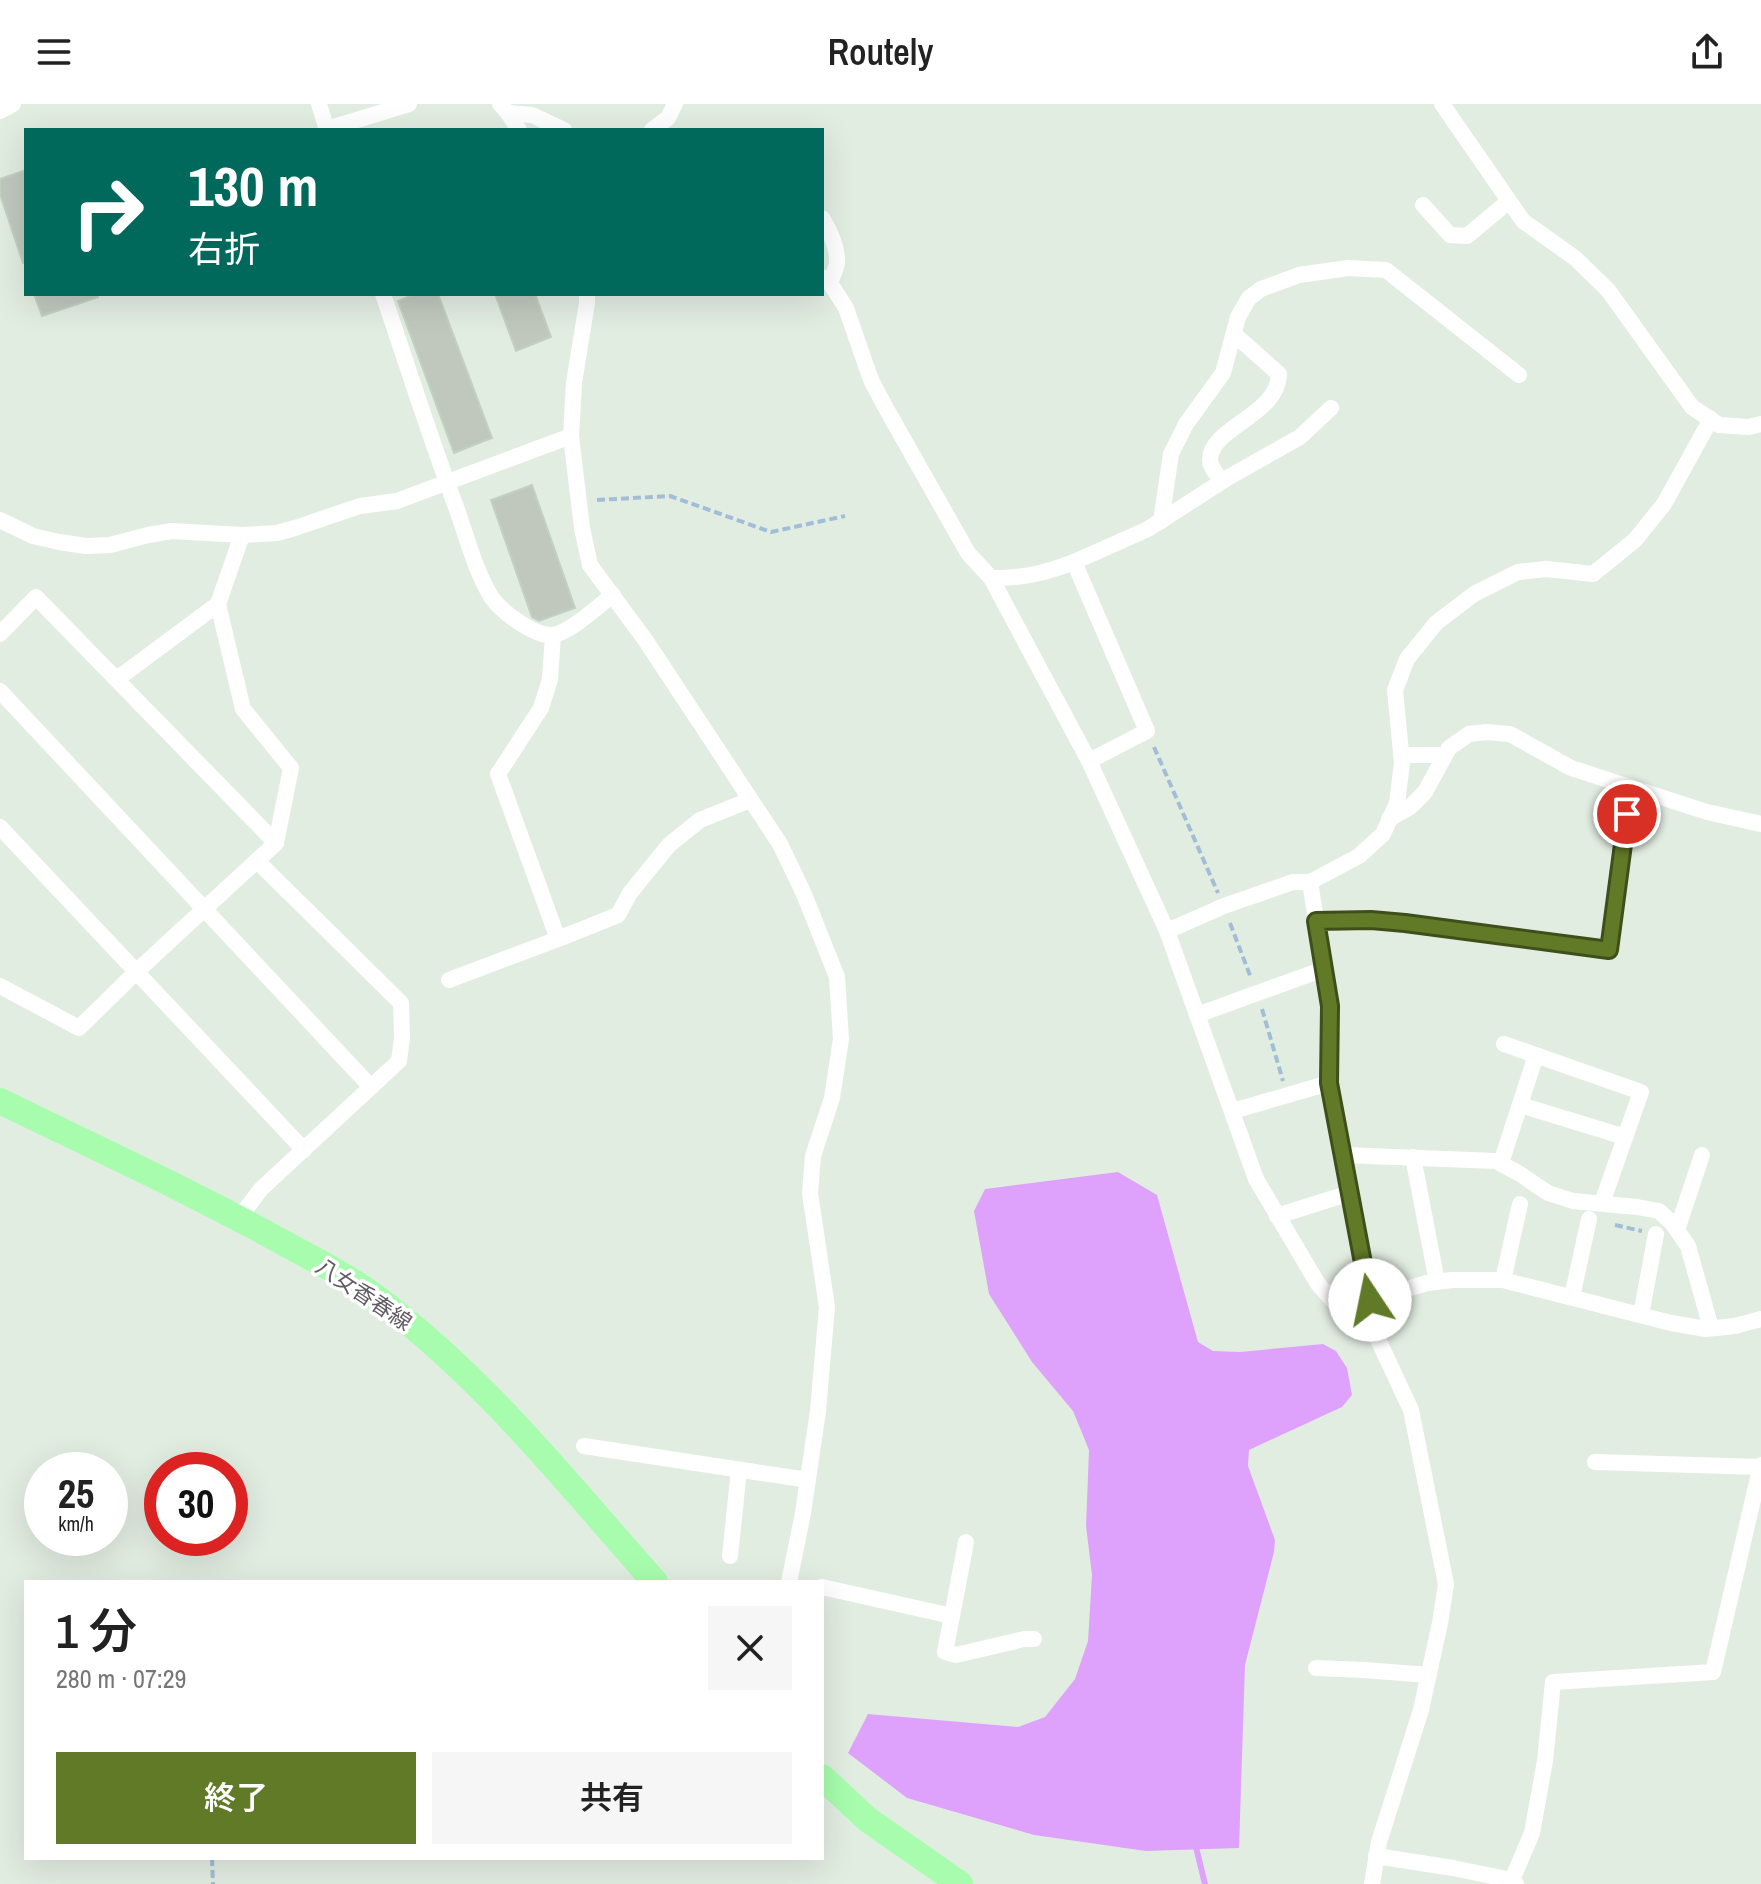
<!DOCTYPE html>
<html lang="ja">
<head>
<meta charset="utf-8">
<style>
	body { margin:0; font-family:"Archivo Narrow","Noto Sans JP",sans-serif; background:#f6f6f6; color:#222; height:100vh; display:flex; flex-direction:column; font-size:30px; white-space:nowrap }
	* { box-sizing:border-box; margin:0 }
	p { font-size:26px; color:#767676 }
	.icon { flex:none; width:44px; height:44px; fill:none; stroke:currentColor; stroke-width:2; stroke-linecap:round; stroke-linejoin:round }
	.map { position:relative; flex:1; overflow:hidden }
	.details { position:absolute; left:24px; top:1476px; width:800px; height:280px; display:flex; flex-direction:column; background:#fff; border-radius:0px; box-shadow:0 8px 32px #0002 }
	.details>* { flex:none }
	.banner { position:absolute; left:24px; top:24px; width:800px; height:168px; border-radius:0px; box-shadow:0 8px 32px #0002; background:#00695c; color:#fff; overflow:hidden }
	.speed { position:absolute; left:24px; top:1348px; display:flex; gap:16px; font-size:40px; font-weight:700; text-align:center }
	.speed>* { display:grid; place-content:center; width:104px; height:104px; border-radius:50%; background:#fff; box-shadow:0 8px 32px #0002; line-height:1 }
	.speed small { font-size:20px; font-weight:400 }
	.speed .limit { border:12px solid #d22; background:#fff; color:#111 }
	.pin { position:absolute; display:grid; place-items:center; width:68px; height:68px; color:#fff; margin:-34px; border:4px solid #fff; border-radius:50%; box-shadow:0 2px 8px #0007 }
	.me { position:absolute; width:88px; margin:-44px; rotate:349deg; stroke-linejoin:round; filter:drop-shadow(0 0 6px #0008) }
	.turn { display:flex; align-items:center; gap:28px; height:168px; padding:0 32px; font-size:36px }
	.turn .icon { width:104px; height:104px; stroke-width:2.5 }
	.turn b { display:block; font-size:56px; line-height:68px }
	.round { display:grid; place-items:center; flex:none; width:84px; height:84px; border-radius:0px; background:#f6f6f6 }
	.headline { display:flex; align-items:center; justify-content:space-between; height:136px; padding:0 32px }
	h1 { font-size:48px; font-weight:600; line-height:60px }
	.button { display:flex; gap:16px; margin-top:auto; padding:16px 32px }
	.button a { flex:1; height:92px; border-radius:0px; background:#617a28; color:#fff; font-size:32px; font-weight:600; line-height:92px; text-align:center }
	.button a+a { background:#f6f6f6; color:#222 }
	header { display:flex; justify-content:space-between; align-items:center; height:104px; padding:0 32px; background:#fff; font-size:36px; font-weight:600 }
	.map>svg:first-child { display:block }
</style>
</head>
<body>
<header><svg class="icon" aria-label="menu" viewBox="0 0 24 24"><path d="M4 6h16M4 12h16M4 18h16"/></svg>Routely<svg class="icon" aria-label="share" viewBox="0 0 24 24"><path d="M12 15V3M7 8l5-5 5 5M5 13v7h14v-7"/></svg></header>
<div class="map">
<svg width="1761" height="1780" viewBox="0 0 1761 1780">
	<rect width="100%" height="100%" fill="#e2ede2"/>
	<!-- water -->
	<path fill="#dea2fd" d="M1118,1068L1157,1091L1198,1238L1213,1247L1240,1248L1323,1240L1336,1247L1347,1264L1352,1291L1342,1303L1249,1346L1248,1362L1275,1436L1274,1448L1245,1561L1239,1744L1146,1747L1034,1731L907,1694L848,1649L868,1610L1018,1623L1045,1613L1075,1575L1088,1537L1092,1471L1086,1422L1089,1346L1073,1307L1032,1258L989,1190L974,1107L985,1085Z"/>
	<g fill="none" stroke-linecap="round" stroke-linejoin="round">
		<!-- stream -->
		<path stroke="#dea2fd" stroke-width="6" d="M1195,1739L1205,1780"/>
	</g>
	<!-- building -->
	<g fill="#c0c8be" stroke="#c2d2c1" stroke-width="2">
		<path d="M26,66V158L23,159L0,90V75Z"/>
		<path d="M34,190H97L98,193L42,212Z"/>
		<path d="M415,190H438L492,334L454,349L398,197Z"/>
		<path d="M495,190H535L551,233L516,247Z"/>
		<path d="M532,381L575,504L539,517L532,513L491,396Z"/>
	</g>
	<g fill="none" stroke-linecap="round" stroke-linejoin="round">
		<!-- path -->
		<g stroke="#a2bdd6" stroke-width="4" stroke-dasharray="8 4" stroke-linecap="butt">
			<path d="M597,396L670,392L771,428L845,412"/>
			<path d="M1154,643L1218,789"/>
			<path d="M1230,819L1251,874"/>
			<path d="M1262,905L1283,977"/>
			<path d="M1615,1121L1642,1127"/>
			<path d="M212,1754L213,1780"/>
		</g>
		<!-- minor -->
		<g stroke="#fff" stroke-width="16">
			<path d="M319,0L327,26"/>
			<path d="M500,0L508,9L519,26"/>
			<path d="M1442,0L1523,117L1575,154L1608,186L1692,303L1719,321L1749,323L1761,320"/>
			<path d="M0,7L13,0"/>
			<path d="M508,9L532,11L564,26"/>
			<path d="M327,25L409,0"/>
			<path d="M652,26L668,14L675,0"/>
			<path d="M1423,101L1450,131L1467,132L1509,97"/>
			<path d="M822,114C830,127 838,144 837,159C836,166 832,173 830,179"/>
			<path d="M822,173L830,179L846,204L871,276L887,306L968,449L991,474L1089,657L1167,827L1256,1075L1318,1180L1333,1197L1347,1200L1370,1196L1427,1179L1452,1176H1503L1671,1219L1706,1225L1735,1222L1761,1215"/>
			<path d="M383,190C407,261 430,333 456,403C467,433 475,467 492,494C502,508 535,533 553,531C571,528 598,502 613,491"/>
			<path d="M587,190V199L574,279L571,332L582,424L590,461L646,537L780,740L804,790L837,873L841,935L832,994L813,1052L810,1089L827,1203L818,1307L803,1409L789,1478"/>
			<path d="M1222,377C1218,371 1210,364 1210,356C1210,323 1278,312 1279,270L1234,230"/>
			<path d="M0,416L33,432L59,438L86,442L110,441L148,431L172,427L242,431L277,429L295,424L360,402L397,397L571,332"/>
			<path d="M1161,417L1171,350L1186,320L1223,269L1238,213L1249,194L1261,185L1299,171L1348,164L1386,166L1519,271"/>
			<path d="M1074,458L1148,425L1229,373L1300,333L1331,304"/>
			<path d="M991,474C1023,474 1043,470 1074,458L1147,627L1089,657"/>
			<path d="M0,530L36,493L276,739"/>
			<path d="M553,531L550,575L541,604L498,670L558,835L618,811L630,789L669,741L700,716L750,696"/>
			<path d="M117,575L218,500"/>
			<path d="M0,587L371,983"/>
			<path d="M1401,651H1445"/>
			<path d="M1389,715L1410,703L1425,688L1449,644L1469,630L1486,628L1510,630L1571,664L1707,708L1761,720"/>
			<path d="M0,723L304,1046"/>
			<path d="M1310,778L1330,902L1329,979L1375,1229L1411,1306L1446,1480L1440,1519L1421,1606L1379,1738L1372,1780"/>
			<path d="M1316,817L1371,816L1405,819L1609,846L1630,683"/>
			<path d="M1167,827L1224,802L1293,778H1310L1359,752L1383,730L1397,699L1402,659L1395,586L1407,555L1436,519L1474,490L1518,468L1546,465L1593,470L1635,436L1664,400L1711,315"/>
			<path d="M449,876L558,835"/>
			<path d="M0,882L79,924L137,867L276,739L291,664L243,605L218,500L242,431"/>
			<path d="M1197,911L1324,865"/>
			<path d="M1504,940L1641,988L1602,1099"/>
			<path d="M1520,1001L1625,1033"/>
			<path d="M1233,1007L1329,979"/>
			<path d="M1343,1051L1496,1057L1520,1070L1548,1089L1573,1097L1637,1103L1659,1107L1672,1119L1688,1142L1711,1224"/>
			<path d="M1413,1053L1437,1178"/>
			<path d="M1501,1059L1536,951"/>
			<path d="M1277,1112L1350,1089"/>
			<path d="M239,1114L261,1085L399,957L402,934L401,899L257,757"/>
			<path d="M1677,1126L1702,1051"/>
			<path d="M1503,1176L1520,1100"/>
			<path d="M1572,1193L1589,1115"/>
			<path d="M1641,1211L1656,1130"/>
			<path d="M584,1342L808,1376"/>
			<path d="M1595,1358L1761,1363"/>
			<path d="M730,1452L739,1366"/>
			<path d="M822,1483L952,1512L966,1438"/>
			<path d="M952,1512L945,1548L956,1551L1024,1535H1034"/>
			<path d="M1316,1564L1364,1566L1429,1571"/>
			<path d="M1376,1752L1453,1764L1512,1776L1516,1780"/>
			<path d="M1512,1776L1532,1729L1545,1657L1553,1578L1713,1568L1761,1361"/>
		</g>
		<!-- primary -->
		<g stroke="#a7fdad" stroke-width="26">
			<path d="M0,997C94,1043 190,1087 282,1138C315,1156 350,1173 381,1197C486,1276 568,1380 655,1478"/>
			<path d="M822,1673L867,1715L960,1780"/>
		</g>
	</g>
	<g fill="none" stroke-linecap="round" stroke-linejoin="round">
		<defs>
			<path id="route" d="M1370,1196L1329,979L1330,902L1316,817L1371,816L1405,819L1609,846L1627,710"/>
		</defs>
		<!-- route casing -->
		<use href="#route" stroke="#3f4f1a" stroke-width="20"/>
		<!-- route -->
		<use href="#route" stroke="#617a28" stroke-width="14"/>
	</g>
	<g text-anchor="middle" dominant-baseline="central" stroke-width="7" stroke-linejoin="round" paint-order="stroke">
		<!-- street labels -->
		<g font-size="22" fill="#615b63" stroke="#fff">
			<text transform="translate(364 1190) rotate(34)">八女香春線</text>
		</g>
	</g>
</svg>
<div class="speed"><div>25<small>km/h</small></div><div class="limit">30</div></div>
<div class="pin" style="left:1627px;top:710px;background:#d93025"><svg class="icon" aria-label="arrive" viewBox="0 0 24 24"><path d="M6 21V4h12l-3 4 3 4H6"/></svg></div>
<svg class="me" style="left:1370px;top:1196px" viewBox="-20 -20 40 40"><circle r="19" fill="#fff"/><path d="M0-13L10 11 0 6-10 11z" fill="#617a28"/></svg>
<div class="banner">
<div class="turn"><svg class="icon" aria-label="right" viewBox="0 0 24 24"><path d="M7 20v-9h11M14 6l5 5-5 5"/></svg><div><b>130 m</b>右折</div></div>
</div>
<section class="details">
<div class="headline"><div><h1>1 分</h1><p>280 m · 07:29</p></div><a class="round"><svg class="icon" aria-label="close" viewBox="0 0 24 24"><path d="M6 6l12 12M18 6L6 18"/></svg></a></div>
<div class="button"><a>終了</a><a>共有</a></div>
</section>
</div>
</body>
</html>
